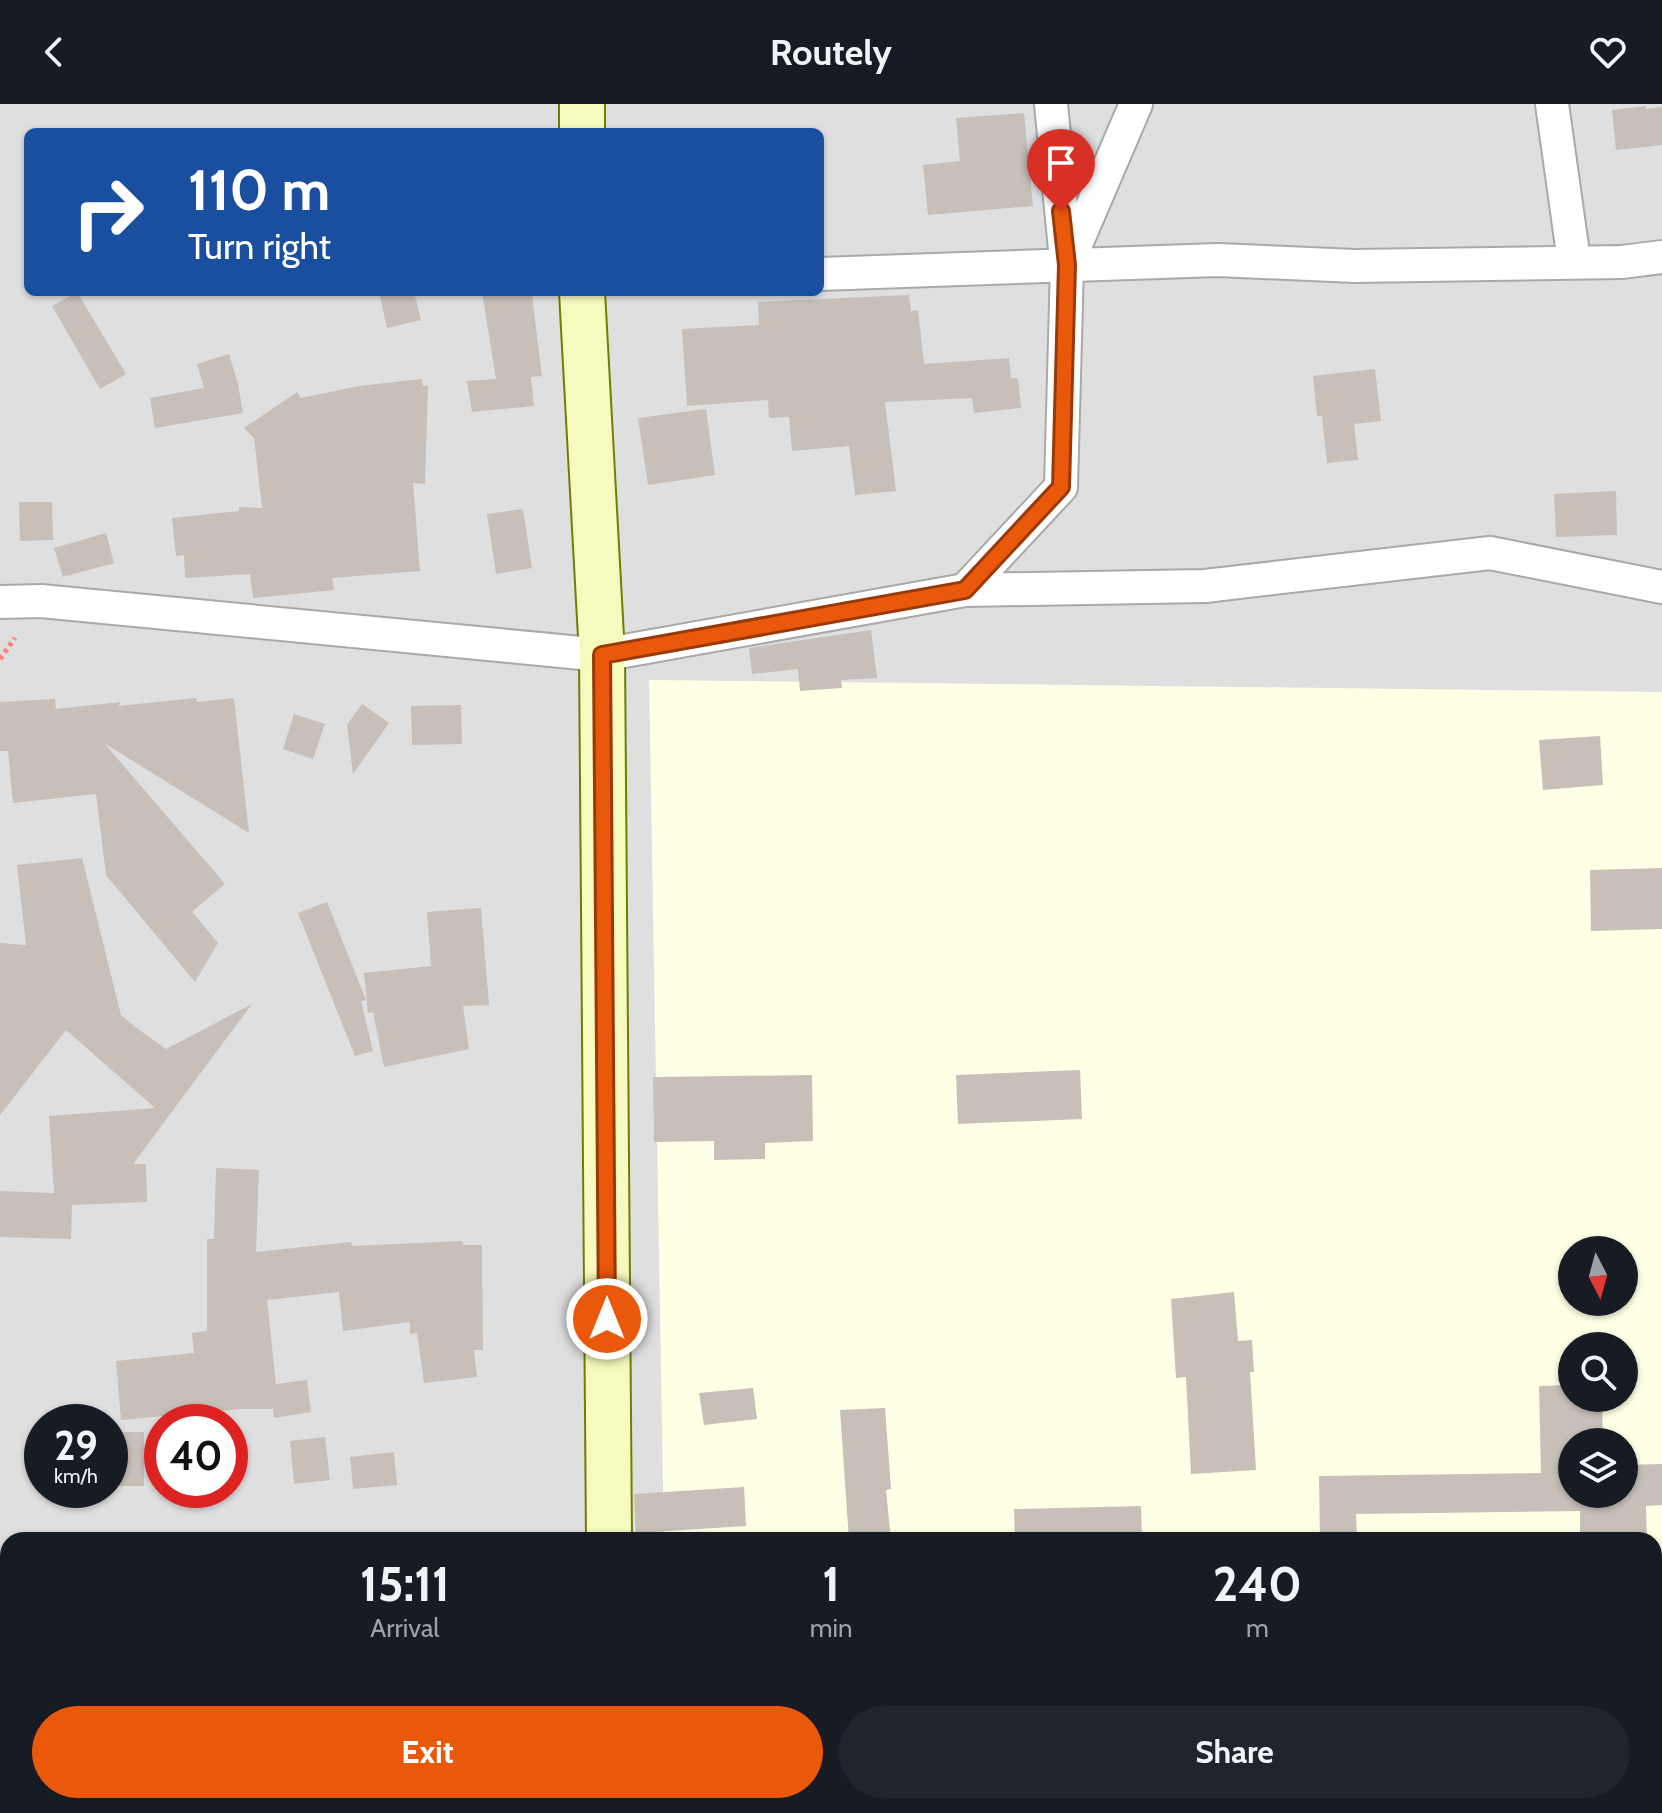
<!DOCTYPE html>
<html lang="en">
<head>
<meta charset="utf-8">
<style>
	body { margin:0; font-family:Cabin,sans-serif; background:#20242c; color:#f1f3f6; height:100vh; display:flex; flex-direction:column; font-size:30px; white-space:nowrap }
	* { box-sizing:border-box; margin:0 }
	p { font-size:26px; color:#9ea1a6 }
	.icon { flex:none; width:44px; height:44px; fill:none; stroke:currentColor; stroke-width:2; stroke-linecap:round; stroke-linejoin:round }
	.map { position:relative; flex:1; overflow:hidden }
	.details { position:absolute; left:0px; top:1428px; width:1662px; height:282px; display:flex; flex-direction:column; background:#171b24; border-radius:24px 24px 0 0; box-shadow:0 2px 6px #0004 }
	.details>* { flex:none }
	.banner { position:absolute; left:24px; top:24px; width:800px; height:168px; border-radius:12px; box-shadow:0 2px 6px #0004; background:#1a4fa0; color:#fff; overflow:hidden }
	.needle { width:52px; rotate:174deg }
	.controls { position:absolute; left:1558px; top:1132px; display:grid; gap:16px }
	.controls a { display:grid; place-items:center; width:80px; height:80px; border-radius:50%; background:#171b24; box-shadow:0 2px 6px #0004; font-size:40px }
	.speed { position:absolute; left:24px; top:1300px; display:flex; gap:16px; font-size:40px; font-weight:700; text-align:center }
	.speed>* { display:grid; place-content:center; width:104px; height:104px; border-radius:50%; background:#171b24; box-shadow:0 2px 6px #0004; line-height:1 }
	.speed small { font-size:20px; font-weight:400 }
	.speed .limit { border:12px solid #d22; background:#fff; color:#111 }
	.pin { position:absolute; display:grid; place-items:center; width:68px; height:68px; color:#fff; margin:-82px -34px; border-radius:50% 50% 50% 0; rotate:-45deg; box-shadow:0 0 8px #0007 }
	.pin .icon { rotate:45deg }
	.me { position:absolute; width:88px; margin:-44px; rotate:0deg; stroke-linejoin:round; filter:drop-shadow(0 0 6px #0008) }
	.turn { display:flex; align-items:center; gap:28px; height:168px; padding:0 32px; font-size:36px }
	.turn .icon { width:104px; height:104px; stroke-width:2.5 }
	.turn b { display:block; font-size:56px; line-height:68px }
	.eta { display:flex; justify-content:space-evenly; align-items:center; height:136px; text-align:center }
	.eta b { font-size:48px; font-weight:700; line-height:56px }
	.button { display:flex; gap:16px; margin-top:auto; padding:16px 32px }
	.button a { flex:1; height:92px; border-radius:48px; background:#ea580c; color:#fff; font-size:32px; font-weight:700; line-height:92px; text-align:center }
	.button a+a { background:#20242c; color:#f1f3f6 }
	header { display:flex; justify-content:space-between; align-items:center; height:104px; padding:0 32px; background:#171b24; font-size:36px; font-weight:700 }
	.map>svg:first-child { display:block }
</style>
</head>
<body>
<header><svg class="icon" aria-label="back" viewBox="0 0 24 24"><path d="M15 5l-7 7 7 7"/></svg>Routely<svg class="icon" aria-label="heart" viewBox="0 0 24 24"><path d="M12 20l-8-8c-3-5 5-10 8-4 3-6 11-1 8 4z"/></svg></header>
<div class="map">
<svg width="1662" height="1709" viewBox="0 0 1662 1709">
	<rect width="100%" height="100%" fill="#f2efe9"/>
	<!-- residential -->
	<path fill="#e0dfdf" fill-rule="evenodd" d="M0,0H1662V1709H0ZM28,28H820V188H28ZM1572,1146H1624V1198H1572ZM1572,1242H1624V1294H1572ZM42,1318H110V1386H42ZM162,1318H230V1386H162ZM1572,1338H1624V1390H1572ZM8,1436H1654V1702H8Z"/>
	<!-- education -->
	<path fill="#ffffe5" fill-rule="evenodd" d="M649,576L1662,588V1709H669L668,1702H1654V1436H664ZM1572,1146H1624V1198H1572ZM1572,1242H1624V1294H1572ZM1572,1338H1624V1390H1572Z"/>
	<!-- building -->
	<g fill="#c7bfb8">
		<path d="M1646,2V5L1662,3V41L1616,46L1612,6Z"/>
		<path d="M1024,9L1033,102L928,111L923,61L960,57L956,14Z"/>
		<path d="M77,188L126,270L100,285L52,202Z"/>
		<path d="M379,188H414L421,216L387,224Z"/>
		<path d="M482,188H524V192L532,191L542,272L531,273L534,302L472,308L467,277L496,275Z"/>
		<path d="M909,191L911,207L918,206L924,260L1009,254L1011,274H1018L1021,304L974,309L972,294L885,298L896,387L855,391L849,342L792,347L789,313L769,314L768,296L687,302L682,225L759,221L758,198Z"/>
		<path d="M229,250L238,280L243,309L155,324L150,294L204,284L197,260Z"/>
		<path d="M1375,265L1381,317L1354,320L1358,356L1327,359L1322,312H1317L1313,272Z"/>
		<path d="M422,275L423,282L428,281L425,380L413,379L420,467L332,474L334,486L253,494L250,470L185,474L184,451L176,452L172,414L239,407V403L262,404L254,334L244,324L297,288L301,294L359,282Z"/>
		<path d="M706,305L715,371L648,381L638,314Z"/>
		<path d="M1616,387L1617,431L1556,433L1554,390Z"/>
		<path d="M19,398H52L53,436L20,437Z"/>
		<path d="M523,405L532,464L496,470L487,410Z"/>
		<path d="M106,429L114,459L63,473L54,444Z"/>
		<path d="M871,526L877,574L841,576L842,584L800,587L798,565L752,570L749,544Z"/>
		<path d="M196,594L197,598L234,594L249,729L104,639L225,780L192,808L218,839L195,878L106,771L96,690L13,699L8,647H0V598L55,595L56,605L121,598L118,602Z"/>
		<path d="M362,600L389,619L353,670L347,621Z"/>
		<path d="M461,601L462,640L412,641L411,602Z"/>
		<path d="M294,610L325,620L313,655L283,645Z"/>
		<path d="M1600,632L1603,681L1543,686L1539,636Z"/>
		<path d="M82,754L121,911L134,922L166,945L252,900L133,1060H146L147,1098L72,1101L71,1135L0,1133V1087L54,1089L49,1012L155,1004L66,926L0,1011V839L26,841L17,761Z"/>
		<path d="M1662,764V825L1591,827L1590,766Z"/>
		<path d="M327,798L366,896L361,897L373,947L355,952L298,809Z"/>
		<path d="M481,804L489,901L463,902L469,945L384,963L373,908L368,909L364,869L431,862L427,808Z"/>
		<path d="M1080,966L1082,1015L958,1020L956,971Z"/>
		<path d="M812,971L813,1037L765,1039V1055L714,1056V1037L654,1038L653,973Z"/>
		<path d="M216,1064L259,1066L256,1148L351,1138L352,1142L462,1137L463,1141H482L483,1246H474L477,1273L424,1279L417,1229L410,1230V1218L343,1227L339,1188L267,1196L276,1280L307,1276L311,1308L274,1314L273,1305H241L121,1316L116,1257L194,1249L192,1229L207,1227V1135H214Z"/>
		<path d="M1234,1188L1238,1237L1252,1236L1254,1268H1250L1256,1366L1191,1370L1186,1273L1176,1274L1171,1195Z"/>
		<path d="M1572,1281V1294H1602L1603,1338H1572V1390H1624V1361L1662,1360V1401L1646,1402L1647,1436H1580V1407L1356,1410L1357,1436H1320L1319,1372L1541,1369L1539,1282Z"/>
		<path d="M753,1284L757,1315L704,1321L699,1289Z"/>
		<path d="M885,1304L891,1385L886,1386L891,1436H849L840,1306Z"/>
		<rect x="110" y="1328" width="34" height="54"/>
		<path d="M325,1333L330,1376L294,1380L290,1337Z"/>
		<path d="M394,1348L397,1381L353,1385L350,1353Z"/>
		<path d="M744,1383L746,1422L636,1429L634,1390Z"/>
		<path d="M1141,1402L1142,1436H1015L1014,1405Z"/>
	</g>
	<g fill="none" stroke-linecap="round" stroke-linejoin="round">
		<defs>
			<g id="street">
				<path d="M1051,0L1066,156"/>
				<path d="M1552,0L1574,157"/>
				<path d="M820,170L1218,156L1355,162L1622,158L1662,153"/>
				<path d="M965,486L1061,383L1067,161L1136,0"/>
				<path d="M0,498L41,497L602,551L965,486L1205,482L1490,449L1662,483"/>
			</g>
			<g id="secondary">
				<path d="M582,0V28"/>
				<path d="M582,188L602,551L609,1436"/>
				<path d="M611,1702V1709"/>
			</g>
		</defs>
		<!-- street casing -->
		<use href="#street" stroke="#a9a9a9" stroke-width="36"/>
		<!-- secondary casing -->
		<use href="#secondary" stroke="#707d05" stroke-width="48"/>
		<!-- path -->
		<path stroke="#fa8072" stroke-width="5" stroke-dasharray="4 4" stroke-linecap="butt" d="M0,555L15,534"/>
		<!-- street -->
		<use href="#street" stroke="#fff" stroke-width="32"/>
		<!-- secondary -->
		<use href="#secondary" stroke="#f7fabf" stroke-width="44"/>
	</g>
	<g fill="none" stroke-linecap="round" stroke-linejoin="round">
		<defs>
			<path id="route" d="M607,1215L602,551L965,486L1061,383L1067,161L1061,107"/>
		</defs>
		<!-- route casing -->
		<use href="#route" stroke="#983908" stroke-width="20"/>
		<!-- route -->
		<use href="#route" stroke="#ea580c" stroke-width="14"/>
	</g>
</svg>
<div class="controls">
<a><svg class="needle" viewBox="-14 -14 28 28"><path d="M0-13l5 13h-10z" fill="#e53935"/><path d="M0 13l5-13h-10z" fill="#9ea1a6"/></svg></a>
<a><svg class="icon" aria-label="search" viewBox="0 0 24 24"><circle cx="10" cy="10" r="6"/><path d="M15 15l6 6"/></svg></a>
<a><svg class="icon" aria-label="layers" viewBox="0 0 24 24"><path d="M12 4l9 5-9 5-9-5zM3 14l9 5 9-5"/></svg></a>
</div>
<div class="speed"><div>29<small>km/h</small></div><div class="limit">40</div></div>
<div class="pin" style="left:1061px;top:107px;background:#d93025"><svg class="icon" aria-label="arrive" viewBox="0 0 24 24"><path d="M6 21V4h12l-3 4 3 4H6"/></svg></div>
<svg class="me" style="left:607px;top:1215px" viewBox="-20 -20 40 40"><circle r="17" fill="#ea580c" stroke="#fff" stroke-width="3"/><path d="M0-11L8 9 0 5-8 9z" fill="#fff"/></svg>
<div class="banner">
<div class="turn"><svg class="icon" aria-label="right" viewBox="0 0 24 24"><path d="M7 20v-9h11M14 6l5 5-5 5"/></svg><div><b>110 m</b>Turn right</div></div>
</div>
<section class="details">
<div class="eta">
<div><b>15:11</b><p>Arrival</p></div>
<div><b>1</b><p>min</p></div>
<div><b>240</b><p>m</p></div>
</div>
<div class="button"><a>Exit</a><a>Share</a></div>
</section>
</div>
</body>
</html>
